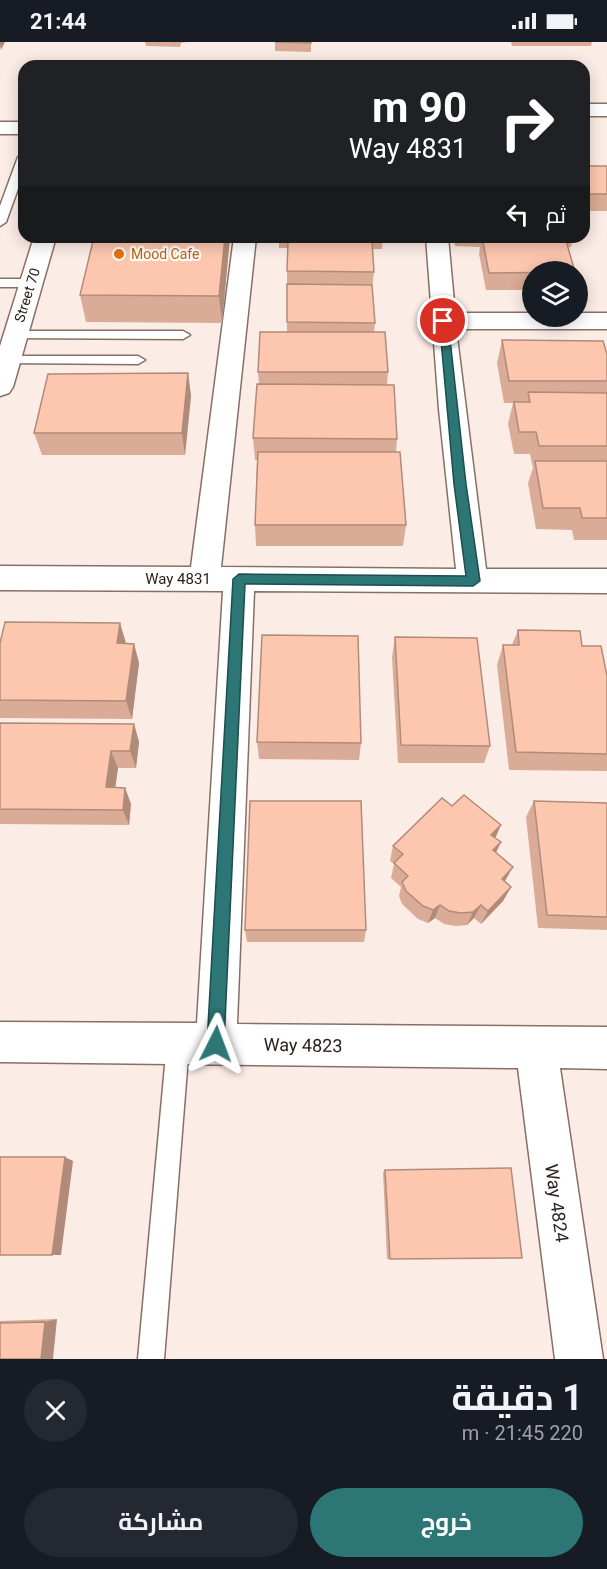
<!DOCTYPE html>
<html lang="ar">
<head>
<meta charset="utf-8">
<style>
	body { margin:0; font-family:Roboto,Cairo,sans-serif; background:#242831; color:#f1f3f6; direction:rtl; height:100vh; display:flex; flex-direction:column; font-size:22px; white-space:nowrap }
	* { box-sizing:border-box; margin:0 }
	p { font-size:20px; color:#9ea1a6 }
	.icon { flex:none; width:33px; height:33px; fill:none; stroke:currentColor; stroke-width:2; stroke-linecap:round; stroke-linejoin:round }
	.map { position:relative; height:1317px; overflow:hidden; direction:ltr }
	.panel { display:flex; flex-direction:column; background:#171b24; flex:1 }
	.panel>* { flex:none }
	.banner { position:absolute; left:18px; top:18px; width:572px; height:183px; border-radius:18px; box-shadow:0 3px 15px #0003; direction:rtl; background:#202124; color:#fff; overflow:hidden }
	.tools { position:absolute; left:522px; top:219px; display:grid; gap:12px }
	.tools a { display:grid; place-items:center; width:66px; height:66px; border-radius:50%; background:#171b24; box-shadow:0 3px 15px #0003; font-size:30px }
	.pin { position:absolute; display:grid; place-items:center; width:51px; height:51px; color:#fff; margin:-26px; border:3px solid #fff; border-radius:50%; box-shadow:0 2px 6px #0007 }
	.me { position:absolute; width:66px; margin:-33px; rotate:3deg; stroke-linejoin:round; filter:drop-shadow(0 0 4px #0008) }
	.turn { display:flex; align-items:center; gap:21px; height:126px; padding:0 24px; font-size:27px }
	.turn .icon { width:78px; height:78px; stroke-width:2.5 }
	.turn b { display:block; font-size:42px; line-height:51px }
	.then { display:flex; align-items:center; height:57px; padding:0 24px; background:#0003; gap:12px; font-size:22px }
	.round { display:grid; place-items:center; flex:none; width:63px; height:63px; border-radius:32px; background:#242831 }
	.head { display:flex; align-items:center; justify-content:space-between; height:102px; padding:0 24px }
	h1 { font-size:36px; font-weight:700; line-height:45px }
	.action { display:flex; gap:12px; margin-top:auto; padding:12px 24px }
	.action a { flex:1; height:69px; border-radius:36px; background:#2d7676; color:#fff; font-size:24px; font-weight:700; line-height:69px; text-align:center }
	.action a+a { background:#242831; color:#f1f3f6 }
	.status { display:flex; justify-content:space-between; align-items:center; height:42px; padding:0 30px; background:#171b24; direction:ltr }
	.status svg { height:16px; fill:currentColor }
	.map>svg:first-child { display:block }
</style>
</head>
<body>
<div class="status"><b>21:44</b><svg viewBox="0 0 49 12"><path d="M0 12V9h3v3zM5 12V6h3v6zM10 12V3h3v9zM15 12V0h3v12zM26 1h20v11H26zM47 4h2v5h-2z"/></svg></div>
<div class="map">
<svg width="607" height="1317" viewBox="0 0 607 1317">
	<rect width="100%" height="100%" fill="#fcece6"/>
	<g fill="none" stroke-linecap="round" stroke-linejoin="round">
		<defs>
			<g id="service">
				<path d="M24,112V130L6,180L0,184V164L18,115Z"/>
				<path d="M0,237H30L36,241L30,245H0Z"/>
				<path d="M15,289H183L190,293L183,297L10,296L8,293L10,290Z"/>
				<path d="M8,314H138L145,318L138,322L3,321L1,318Z"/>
				<path d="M178,991L186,994L189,1002L164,1317H138L167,1002L170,994Z"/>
			</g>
			<path id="minor" d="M234,195H256L221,525L456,527L439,367L426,195H448L455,271H532V274H578V271H607V287H456L486,527H607V551L254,549L237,982L607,985V1027L560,1026L603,1317H555L518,1026L0,1020V980L197,981L223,549L0,548V524L191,525Z"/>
			<path id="tertiary" d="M34,195H56L13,345L9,351L0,354V304Z"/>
			<g id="primary">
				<rect x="584" y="62" width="23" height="12"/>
				<rect x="0" y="80" width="24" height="12"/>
			</g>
		</defs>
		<!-- service casing -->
		<use href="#service" stroke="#867066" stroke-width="3"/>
		<!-- minor casing -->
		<use href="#minor" stroke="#867066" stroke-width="3"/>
		<!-- tertiary casing -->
		<use href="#tertiary" stroke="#867066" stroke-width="3"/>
		<!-- primary casing -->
		<use href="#primary" stroke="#867066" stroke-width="3"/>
		<!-- service -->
		<use href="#service" fill="#fff" fill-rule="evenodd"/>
		<!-- minor -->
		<use href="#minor" fill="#fff" fill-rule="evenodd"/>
		<!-- tertiary -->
		<use href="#tertiary" fill="#fff" fill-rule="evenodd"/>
		<!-- primary -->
		<use href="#primary" fill="#fff" fill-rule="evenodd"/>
	</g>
	<!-- wall -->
	<g fill="#daab96">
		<path d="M145,0H187L181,1L180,5L146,4Z"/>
		<path d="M275,0H311V10L275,9Z"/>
		<path d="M511,0H592L591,4H512Z"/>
		<path d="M584,124H607V169H585L584,166Z"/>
		<path d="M94,195H230L222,281L86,280L80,253Z"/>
		<path d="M279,195H383L382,207H372L374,230L372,247L375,281L374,290L388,330L387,343L397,397L396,410L406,483L403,504H256L255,483L257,418H255L253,396L259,342L258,330L287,290V206H279Z"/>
		<path d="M454,195H573L571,205H568L532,230V248H486L479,212L480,205L455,204Z"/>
		<path d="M502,298L607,312V498H574L572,488L536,487L528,441L533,426L530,412H514L508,382L513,361H504L497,321Z"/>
		<path d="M188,331L191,354L185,413H42L34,391Z"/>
		<path d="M518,588L582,604L607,634V729L509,728L497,623L503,603H512Z"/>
		<path d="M395,595L490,704L484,721H398L392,615Z"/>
		<path d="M0,601H126V602H134L139,621L132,677L0,676Z"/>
		<path d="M0,681L134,682L139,700L136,726H118L115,745L125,746L131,762L129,783L0,782Z"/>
		<path d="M257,700L361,701L359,718L259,717Z"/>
		<path d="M534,759L607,761V888L538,886L526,775Z"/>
		<path d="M452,764L495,795L496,810L505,839L511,845L503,859L481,882L474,876L467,883L456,884L444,882L435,876L428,881L418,877L402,862L399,854L401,845L391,836L394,822L390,819L393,804Z"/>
		<path d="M245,888H366L364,900H247Z"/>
		<path d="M385,1128L522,1216L387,1217L383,1130Z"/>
		<path d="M57,1277L0,1317V1279Z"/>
	</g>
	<!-- shaded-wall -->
	<g fill="#b18b7a">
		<path d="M0,0H5L1,8L0,3Z"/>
		<path d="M225,195H230L222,281L219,254Z"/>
		<path d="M188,331L191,354L185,413L182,391Z"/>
		<path d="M120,581L126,601L123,621L117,601Z"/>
		<path d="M134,602L139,621L132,677L126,659Z"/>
		<path d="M134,682L139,700L136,726L130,709Z"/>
		<path d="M111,709L118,726L113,762L106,745Z"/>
		<path d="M125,746L131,762L129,783L123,768Z"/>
		<path d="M501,783L494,799L491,793Z"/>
		<path d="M501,800L494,815L493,808Z"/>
		<path d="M513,825L505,839L502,837Z"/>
		<path d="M511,845L503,859L481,882L488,869Z"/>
		<path d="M440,863L435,876L428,881L433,868Z"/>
		<path d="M481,863L474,876L467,883L473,870Z"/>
		<path d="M65,1115L73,1119L61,1213H52Z"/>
		<path d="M57,1277L53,1317H41L45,1280Z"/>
	</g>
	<!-- building -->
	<g fill="#fdc7af" stroke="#b18b7a" stroke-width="1.5">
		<path d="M275,0H311V1Z"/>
		<path d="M584,124H607V152H589L584,134Z"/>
		<path d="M94,195H225L219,254L80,253Z"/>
		<path d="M482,195H565L575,230L489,231Z"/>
		<path d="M288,199H372L374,230L287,229Z"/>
		<path d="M287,242L372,243L375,281L287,280Z"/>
		<path d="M260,290H385L388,330H258Z"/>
		<path d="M502,298L603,299L607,312V339H509Z"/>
		<path d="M188,331L182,391H34L48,332Z"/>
		<path d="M257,342L394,343L397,397L253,396Z"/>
		<path d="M528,350L607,351V404H539L536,390H519L514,360H530Z"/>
		<path d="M258,410H400L406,483H255Z"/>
		<path d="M535,419H607V476H582L580,466H543Z"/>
		<path d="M5,580L120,581L117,601L134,602L126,659L0,658V601Z"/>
		<path d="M518,588L580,589L582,604H601L607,634V712L516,710L503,603H519Z"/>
		<path d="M262,593L358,594L361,701L257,700Z"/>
		<path d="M395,595L477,596L490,704L401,703Z"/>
		<path d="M0,681L134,682L130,709H111L106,745L125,746L123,768L0,767Z"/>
		<path d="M464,753L501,783L491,793L501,800L493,808L513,825L502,837L511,845L488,869L481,863L473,870L461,871L449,869L440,863L433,868L423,864L406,849L402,840L408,834L394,821L403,812L393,804L442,756L452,764Z"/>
		<path d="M250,759H361L366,888H245Z"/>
		<path d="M534,759L607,761V875L547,873Z"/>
		<path d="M0,1115H65L52,1213H0Z"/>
		<path d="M511,1126L522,1216L390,1217L385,1128Z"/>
		<path d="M45,1280L41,1317H0V1281Z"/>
	</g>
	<!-- route -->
	<path fill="#2d7676" stroke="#1d4d4d" stroke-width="1.5" d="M439,276L448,279L466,442L480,539L473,544L245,542L224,1002L222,1008L216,1011L210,1008L207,1002L233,537L239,532L466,534L454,442Z"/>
	<!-- markers -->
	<circle fill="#e8710a" stroke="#fdfdfd" stroke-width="2" cx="119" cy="212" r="6"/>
	<g text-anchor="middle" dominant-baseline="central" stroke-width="4.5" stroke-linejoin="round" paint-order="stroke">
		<!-- far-food labels -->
		<g font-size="14" fill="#c56008" stroke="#fdfdfd" text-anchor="start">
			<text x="131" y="212">Mood Cafe</text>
		</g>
		<!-- far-street labels -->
		<g font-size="14" fill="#271e1a" stroke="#fdfdfd">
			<text transform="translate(27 253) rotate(-73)">Street 70</text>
		</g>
		<!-- street labels -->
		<g font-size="15" fill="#271e1a" stroke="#fdfdfd">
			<text x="178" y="537">Way 4831</text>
		</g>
		<!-- near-street labels -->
		<g font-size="18" fill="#271e1a" stroke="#fdfdfd">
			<text transform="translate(303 1003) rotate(1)">Way 4823</text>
			<text transform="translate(557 1161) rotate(82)">Way 4824</text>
		</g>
	</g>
</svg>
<div class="tools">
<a><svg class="icon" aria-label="layers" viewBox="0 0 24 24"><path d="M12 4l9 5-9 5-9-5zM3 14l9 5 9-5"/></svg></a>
</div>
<div class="pin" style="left:443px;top:279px;background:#d93025"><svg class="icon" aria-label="arrive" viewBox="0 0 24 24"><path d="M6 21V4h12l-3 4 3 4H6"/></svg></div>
<svg class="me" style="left:216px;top:1002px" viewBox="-20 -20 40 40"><path d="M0-17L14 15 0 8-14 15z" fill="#2d7676" stroke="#fff" stroke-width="4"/></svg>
<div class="banner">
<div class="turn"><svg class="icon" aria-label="right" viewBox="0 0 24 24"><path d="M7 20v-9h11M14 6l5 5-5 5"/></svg><div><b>90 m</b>Way 4831</div></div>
<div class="then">ثم<svg class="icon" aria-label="left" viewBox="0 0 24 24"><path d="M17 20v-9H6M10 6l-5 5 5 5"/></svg></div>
</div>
</div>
<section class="panel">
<div class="head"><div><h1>1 دقيقة</h1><p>220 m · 21:45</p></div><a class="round"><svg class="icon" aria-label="close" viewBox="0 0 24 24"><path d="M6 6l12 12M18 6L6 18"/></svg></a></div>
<div class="action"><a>خروج</a><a>مشاركة</a></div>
</section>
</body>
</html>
